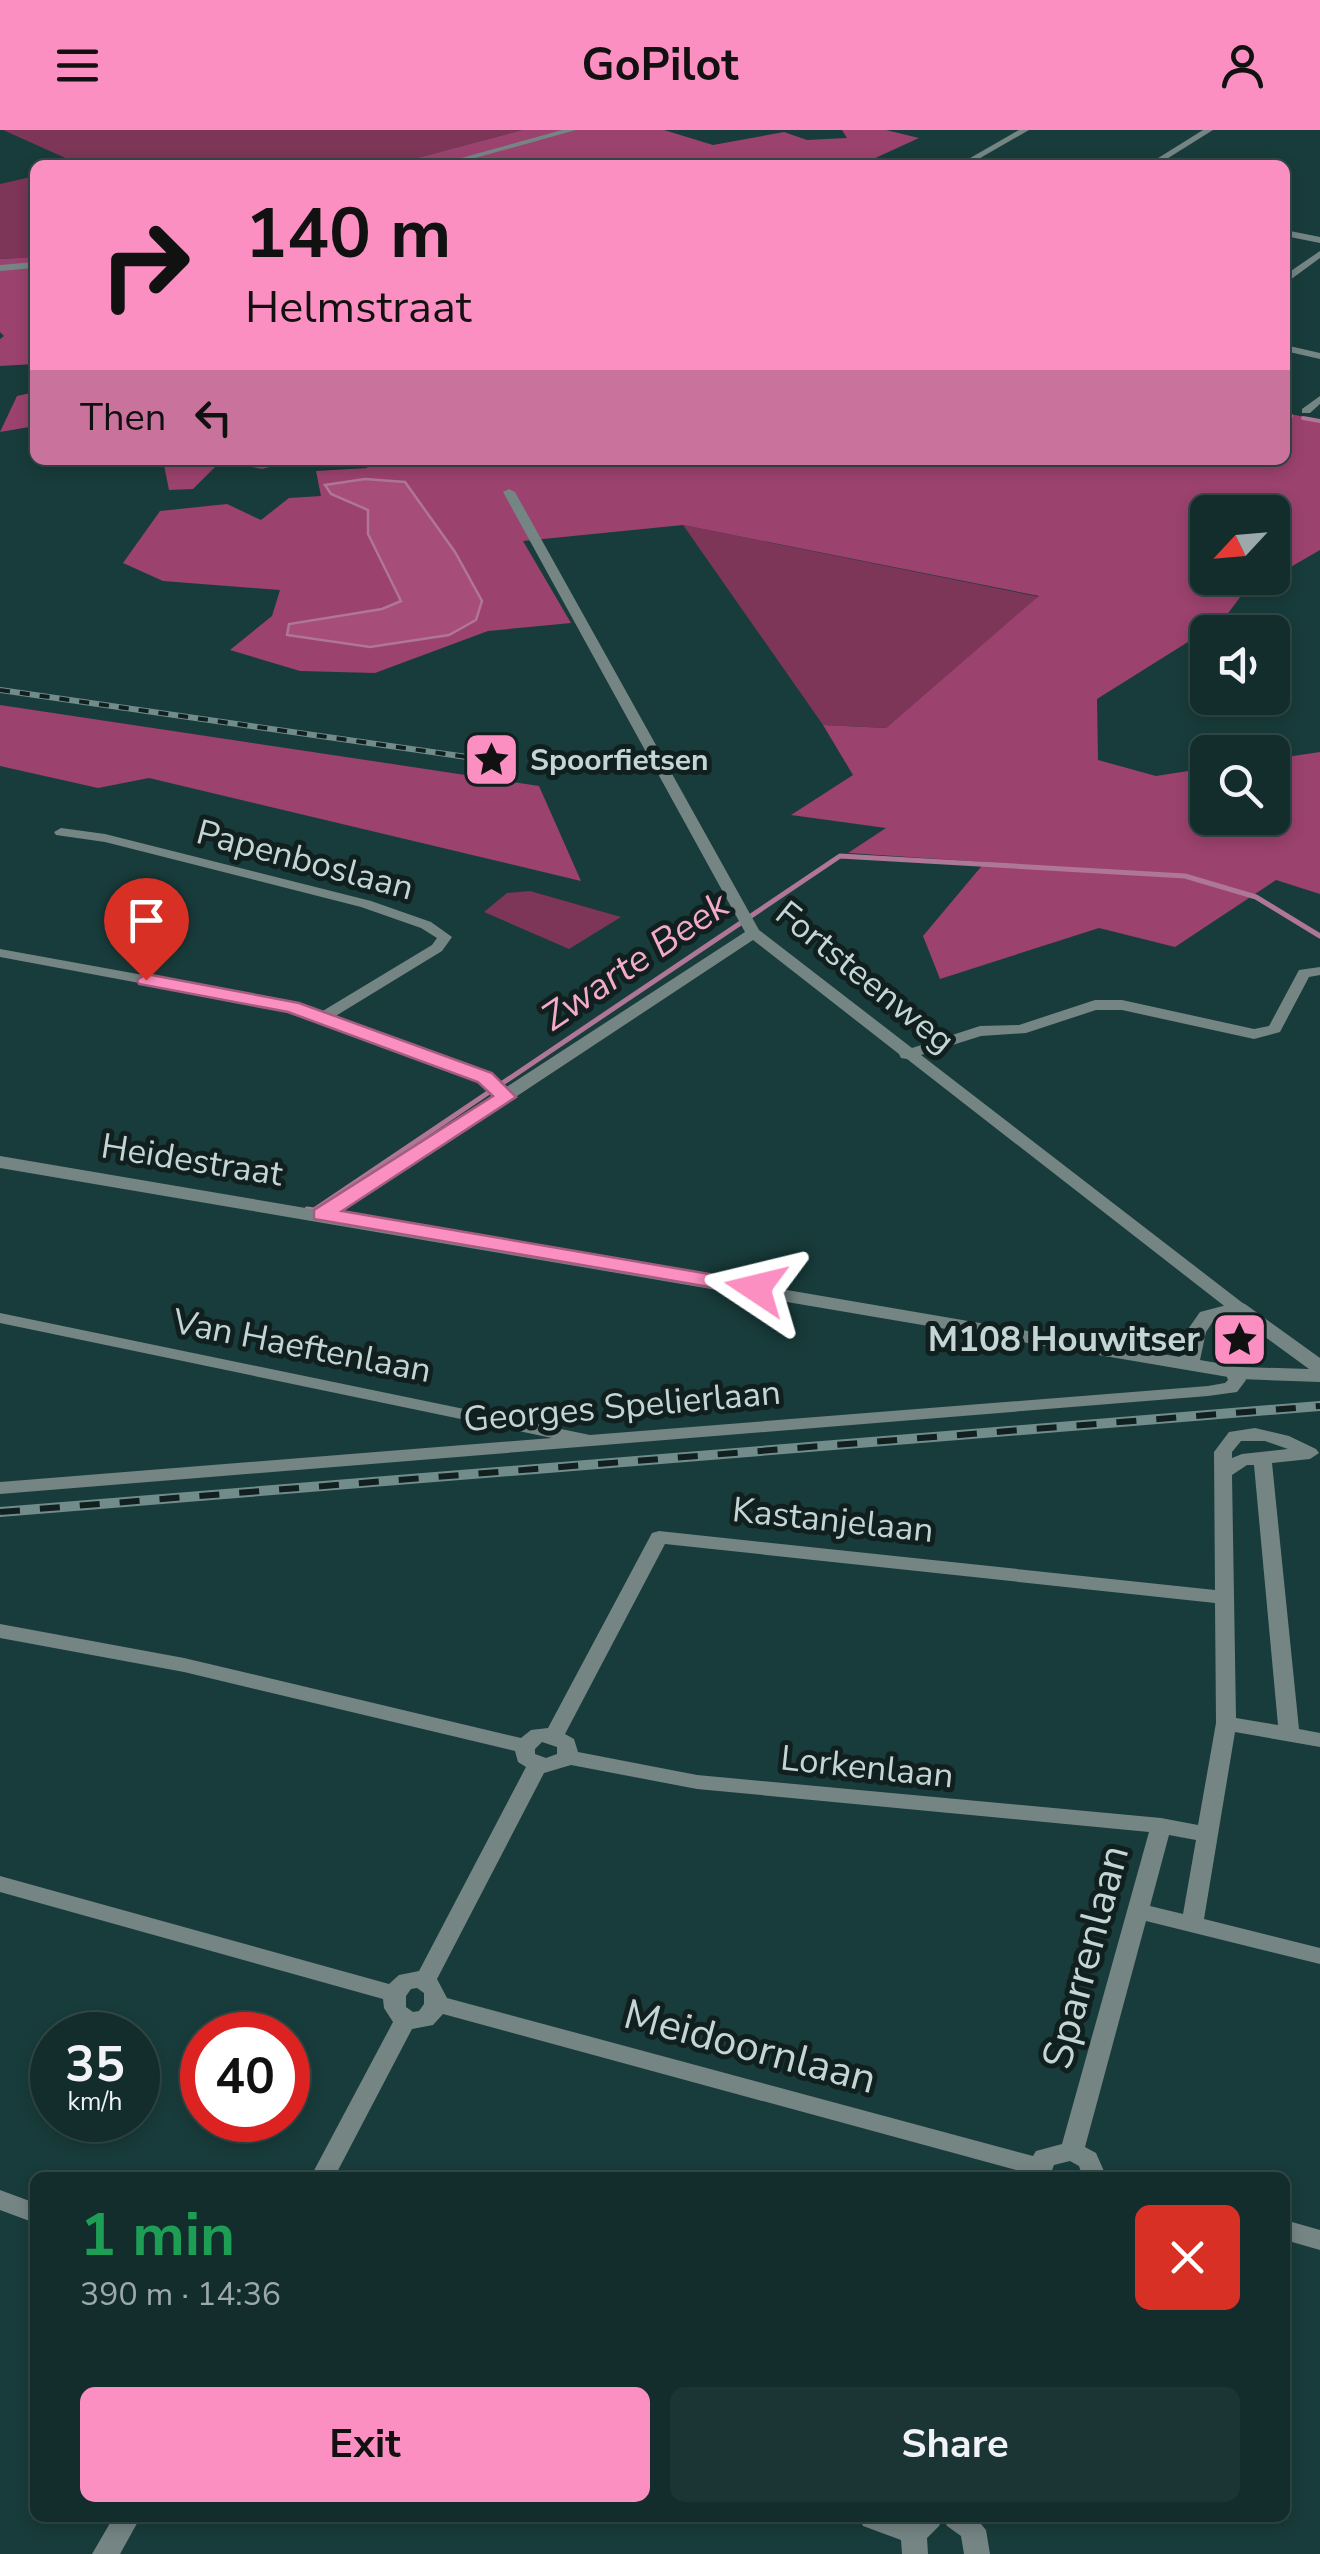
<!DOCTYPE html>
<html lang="en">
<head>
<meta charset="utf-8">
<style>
	body { margin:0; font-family:"Nunito Sans",sans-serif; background:#1b3534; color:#f1f3f6; height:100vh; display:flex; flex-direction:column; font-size:38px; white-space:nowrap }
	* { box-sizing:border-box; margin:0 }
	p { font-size:32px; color:#9ca8a9 }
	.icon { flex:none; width:55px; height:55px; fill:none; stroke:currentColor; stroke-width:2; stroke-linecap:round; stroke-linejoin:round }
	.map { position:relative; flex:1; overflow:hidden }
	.details { position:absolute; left:30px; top:2042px; width:1260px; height:350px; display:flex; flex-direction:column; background:#122d2c; border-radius:15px; box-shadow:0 5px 15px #0003,0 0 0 2px #314948 }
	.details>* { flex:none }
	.hud { position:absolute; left:30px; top:30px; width:1260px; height:305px; border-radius:15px; box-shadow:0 5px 15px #0003,0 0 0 2px #314948; background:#fc8fc2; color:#111; overflow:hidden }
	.needle { width:65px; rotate:244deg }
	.controls { position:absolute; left:1190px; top:365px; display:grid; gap:20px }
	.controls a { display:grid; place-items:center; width:100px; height:100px; border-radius:15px; background:#122d2c; box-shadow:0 5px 15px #0003,0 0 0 2px #314948; font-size:50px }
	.speed { position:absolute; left:30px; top:1882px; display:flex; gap:20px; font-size:50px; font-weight:700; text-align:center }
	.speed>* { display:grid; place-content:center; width:130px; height:130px; border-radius:50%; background:#122d2c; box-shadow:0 5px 15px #0003,0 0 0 2px #314948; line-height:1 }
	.speed small { font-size:25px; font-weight:400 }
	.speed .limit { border:15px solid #d22; background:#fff; color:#111 }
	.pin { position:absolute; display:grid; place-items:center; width:85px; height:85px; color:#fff; margin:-102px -42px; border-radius:50% 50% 50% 0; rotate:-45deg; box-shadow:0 0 10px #0007 }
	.pin .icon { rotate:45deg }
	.me { position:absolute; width:110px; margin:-55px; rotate:280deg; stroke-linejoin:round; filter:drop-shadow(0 0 8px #0008) }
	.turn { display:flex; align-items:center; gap:35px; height:210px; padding:0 50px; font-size:45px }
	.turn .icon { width:130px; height:130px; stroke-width:2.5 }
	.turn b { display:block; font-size:70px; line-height:85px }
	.then { display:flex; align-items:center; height:95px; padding:0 50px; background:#0003; gap:20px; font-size:38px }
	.round { display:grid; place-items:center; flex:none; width:105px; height:105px; border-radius:15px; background:#1b3534 }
	.headline { display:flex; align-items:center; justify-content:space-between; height:170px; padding:0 50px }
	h1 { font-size:60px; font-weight:700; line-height:75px; color:#1e9e55 }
	.button { display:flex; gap:20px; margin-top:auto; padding:20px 50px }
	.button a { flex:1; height:115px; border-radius:15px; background:#fc8fc2; color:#111; font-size:40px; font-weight:700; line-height:115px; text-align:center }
	.button a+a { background:#1b3534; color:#f1f3f6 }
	header { display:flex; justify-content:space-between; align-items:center; height:130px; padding:0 50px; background:#fc8fc2; color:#111; font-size:45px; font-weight:700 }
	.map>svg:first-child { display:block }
</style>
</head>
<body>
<header><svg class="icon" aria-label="menu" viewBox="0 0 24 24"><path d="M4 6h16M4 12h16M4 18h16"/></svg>GoPilot<svg class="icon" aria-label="person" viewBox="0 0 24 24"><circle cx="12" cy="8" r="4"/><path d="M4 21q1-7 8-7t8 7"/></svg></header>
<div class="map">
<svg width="1320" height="2424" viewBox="0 0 1320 2424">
	<rect width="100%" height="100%" fill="#183c3b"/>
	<!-- green -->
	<g fill="#7d3558">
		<path d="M3,0H522L391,35H81Z"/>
		<path d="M35,46V127L0,129V54Z"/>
		<path d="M683,395L1040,467L886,598L823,595Z"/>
		<path d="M530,761L621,787L569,819L484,782L507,763Z"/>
	</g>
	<!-- forest -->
	<g fill="#9b426e" fill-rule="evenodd">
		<path d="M522,0H664L713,15L784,2L807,10L847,8L842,0H886L919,8L860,35H391Z"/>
		<path d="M35,127V234L0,236V209L4,206L0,202V129Z"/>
		<path d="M35,262V296L0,302L17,266Z"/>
		<path d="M1285,283L1320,290V420L1241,466L1223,490L1097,569L1098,630L1156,646L1207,638L1208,688H1272L1273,629L1320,622V764L1276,750L1175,817L1099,798L940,849L923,806L985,732L848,723L886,698L791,685L853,645L823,595L886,598L1039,466L683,395L523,411L571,493L488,501L375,543L300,541L230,520L272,486L280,460L163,451L123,433L160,381L227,374L261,390L289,368L321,366L316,341L368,338L352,330H1285ZM1208,382H1272V448H1208Z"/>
		<path d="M163,330H296L262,339L221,331L193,359L169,360Z"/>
		<path d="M0,575L539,656L581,751L149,648L98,658L0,636Z"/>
	</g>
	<!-- water -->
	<path fill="#a74d79" stroke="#af7695" stroke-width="2.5" d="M365,349L405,352L455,422L482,471L476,490L449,505L370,517L287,505L289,494L382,479L401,471L368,404V380L331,364L325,355Z"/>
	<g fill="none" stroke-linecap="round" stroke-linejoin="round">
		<!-- stream-far1 -->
		<g stroke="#af7695" stroke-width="4">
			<path d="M1285,284L1291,286"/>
			<path d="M1303,288L1320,291"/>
		</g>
		<!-- stream -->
		<path stroke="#af7695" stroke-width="5" d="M307,1079L314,1080L840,726L1185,746L1256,767L1320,806"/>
		<!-- minor -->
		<g fill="#758584" fill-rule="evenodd">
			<path d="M562,0H576L450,35H436Z"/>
			<path d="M1019,0H1029L968,35H958Z"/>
			<path d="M1203,0H1213L1157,35H1147Z"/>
			<path d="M1285,100L1320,107V113L1285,106Z"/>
			<path d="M1320,121V128L1290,150H1285V145Z"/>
			<path d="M35,132V138L0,141V135Z"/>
			<path d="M1285,215L1320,223V229L1285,221Z"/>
			<path d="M1320,266V274L1310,283H1302V279Z"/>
			<path d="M509,359L515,362L759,800L912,918L980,896L1019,895L1095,870H1122L1254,899L1269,896L1299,840L1320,837V845L1309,847L1280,902L1254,909L1122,880H1096L1026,903L981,906L921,925L1244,1174L1247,1178L1244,1182H1232L907,929L901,928L899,924L753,810L511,970L322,1089L316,1088L314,1084L316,1080L494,965L480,951L289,881L0,827V819L292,872L321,882L432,815L437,808L421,798L361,777L105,712L56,705L54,702L61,698L105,704L371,771L431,792L452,807L442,821L334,887L490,945L505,958L745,802L503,362Z"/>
			<path d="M0,1183L590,1305L1208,1256L1225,1253L1228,1250L1225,1242L1234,1237L1240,1238L1246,1250L1237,1262L1208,1266L0,1364V1352L552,1308L0,1193Z"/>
			<path d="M1255,1298L1289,1306L1316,1319L1319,1323L1310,1329L1272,1333L1299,1599L1320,1603V1617L1235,1602L1204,1789L1320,1818V1834L1146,1791L1085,2017L1096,2023L1107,2048H1083L1079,2036L1070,2031L1054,2035L1049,2048H1029L1027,2043L443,1884L433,1895L412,1899L334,2048H310L393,1892L384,1878L383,1869L0,1762V1746L389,1854L399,1845L419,1841L526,1637L518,1632L515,1621L184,1542L0,1508V1494L184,1528L521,1608L531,1600L548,1598L652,1403L659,1401L1215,1460L1214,1322L1229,1302ZM1241,1311H1265L1288,1319L1242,1324L1232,1328V1322ZM1247,1335H1254L1278,1595L1236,1588L1232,1345ZM665,1414L1215,1473L1216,1593L1198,1695L1161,1688L697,1645L578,1622L574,1609L565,1604ZM542,1612L557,1617V1624L546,1628L535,1624V1619ZM571,1635L697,1659L1149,1702L1062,2014L1036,2021L1033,2026L447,1868L437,1849L544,1643ZM1169,1705L1196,1710L1183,1784L1150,1776ZM417,1858L424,1863V1874L419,1881L413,1882L406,1877V1866L411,1859Z"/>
			<path d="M0,2060L35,2073V2093L0,2080Z"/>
			<path d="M1285,2090L1320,2100V2120L1285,2110Z"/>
			<path d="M113,2388H140L120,2424H92Z"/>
			<path d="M859,2388H976L986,2400L990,2424H964L961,2406L947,2396L943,2388L939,2396L927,2408L928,2424H902L901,2410L863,2396Z"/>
		</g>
		<!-- tertiary -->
		<path fill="#758584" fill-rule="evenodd" d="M0,1026L1180,1227L1186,1202L1200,1182L1238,1172L1245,1174L1320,1228V1252L1240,1249L0,1038ZM1235,1185L1309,1239L1240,1237L1200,1230L1206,1202L1214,1190Z"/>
		<defs>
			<path id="rail-far1" d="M0,560L474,628"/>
			<path id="rail" d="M0,1382L1320,1276"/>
		</defs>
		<!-- rail-far1 casing -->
		<use href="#rail-far1" stroke="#718c8b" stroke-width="6"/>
		<!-- rail casing -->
		<use href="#rail" stroke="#718c8b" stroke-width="10"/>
		<!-- rail-far1 -->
		<use href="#rail-far1" stroke="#11201f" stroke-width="4" stroke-dasharray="10" stroke-linecap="butt"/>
		<!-- rail -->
		<use href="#rail" stroke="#11201f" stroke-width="6" stroke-dasharray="20" stroke-linecap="butt"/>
	</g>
	<!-- route -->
	<path fill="#fc8fc2" stroke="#a45d7e" stroke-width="2.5" d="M146,844L299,873L492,943L516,967L342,1081L756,1152L767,1158L756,1165L314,1089V1080L493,966L478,952L288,882L139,854L137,850Z"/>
	<!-- icons -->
	<defs>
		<symbol id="sight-square" viewBox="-11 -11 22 22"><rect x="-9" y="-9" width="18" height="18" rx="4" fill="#fc8fc2" stroke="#11201f"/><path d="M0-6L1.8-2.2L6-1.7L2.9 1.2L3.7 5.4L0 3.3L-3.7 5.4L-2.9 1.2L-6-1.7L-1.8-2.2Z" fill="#111"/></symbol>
	</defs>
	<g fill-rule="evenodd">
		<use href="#sight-square" x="460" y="598" width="63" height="63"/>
		<use href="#sight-square" x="1208" y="1178" width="63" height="63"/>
	</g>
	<g text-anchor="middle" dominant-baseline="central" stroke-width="10" stroke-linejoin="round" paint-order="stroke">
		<!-- far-poi labels -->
		<g font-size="30" font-weight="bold" fill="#c3d6d5" stroke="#11201f" text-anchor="start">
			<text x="530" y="630">Spoorfietsen</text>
		</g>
		<!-- street labels -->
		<g font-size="35" fill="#c3d6d5" stroke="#11201f">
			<text transform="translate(305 730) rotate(15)">Papenboslaan</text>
			<text transform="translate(865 847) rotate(39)">Fortsteenweg</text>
			<text transform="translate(192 1030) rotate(9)">Heidestraat</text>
			<text transform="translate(302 1216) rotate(11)">Van Haeftenlaan</text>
			<text transform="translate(622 1276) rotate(-5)">Georges Spelierlaan</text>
			<text transform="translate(833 1390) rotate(6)">Kastanjelaan</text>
			<text transform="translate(867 1637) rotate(6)">Lorkenlaan</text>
		</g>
		<!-- poi labels -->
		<g font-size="35" font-weight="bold" fill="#c3d6d5" stroke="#11201f" text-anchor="end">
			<text x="1200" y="1209">M108 Houwitser</text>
		</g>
		<!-- water labels -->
		<g font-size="38" font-style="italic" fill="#f4aaca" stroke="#11201f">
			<text transform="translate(635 831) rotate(-34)">Zwarte Beek</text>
		</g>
		<!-- near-street labels -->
		<g font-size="42" fill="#c3d6d5" stroke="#11201f">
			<text transform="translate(1086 1827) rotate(-75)">Sparrenlaan</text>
			<text transform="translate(750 1917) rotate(15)">Meidoornlaan</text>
		</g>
	</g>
</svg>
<div class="controls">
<a><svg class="needle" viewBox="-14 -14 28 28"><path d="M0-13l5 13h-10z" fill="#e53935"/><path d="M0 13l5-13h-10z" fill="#9ca8a9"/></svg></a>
<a><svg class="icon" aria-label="sound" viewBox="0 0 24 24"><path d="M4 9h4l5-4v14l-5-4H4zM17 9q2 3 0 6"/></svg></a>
<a><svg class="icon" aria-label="search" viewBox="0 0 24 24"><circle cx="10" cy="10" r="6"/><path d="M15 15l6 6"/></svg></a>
</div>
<div class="speed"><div>35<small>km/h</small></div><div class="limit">40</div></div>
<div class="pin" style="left:146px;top:850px;background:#d93025"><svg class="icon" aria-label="arrive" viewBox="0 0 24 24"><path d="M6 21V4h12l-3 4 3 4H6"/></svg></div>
<svg class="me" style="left:756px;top:1158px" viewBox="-20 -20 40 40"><path d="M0-17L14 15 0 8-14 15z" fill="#fc8fc2" stroke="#fff" stroke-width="4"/></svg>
<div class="hud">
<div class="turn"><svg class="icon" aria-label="right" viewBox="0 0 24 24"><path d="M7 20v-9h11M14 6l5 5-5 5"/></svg><div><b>140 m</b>Helmstraat</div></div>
<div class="then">Then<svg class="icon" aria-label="left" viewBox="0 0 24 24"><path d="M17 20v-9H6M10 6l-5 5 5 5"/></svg></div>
</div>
<section class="details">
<div class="headline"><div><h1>1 min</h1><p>390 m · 14:36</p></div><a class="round" style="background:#d93025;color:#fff"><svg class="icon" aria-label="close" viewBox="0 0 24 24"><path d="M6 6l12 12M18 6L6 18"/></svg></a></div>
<div class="button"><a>Exit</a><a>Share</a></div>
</section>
</div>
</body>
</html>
